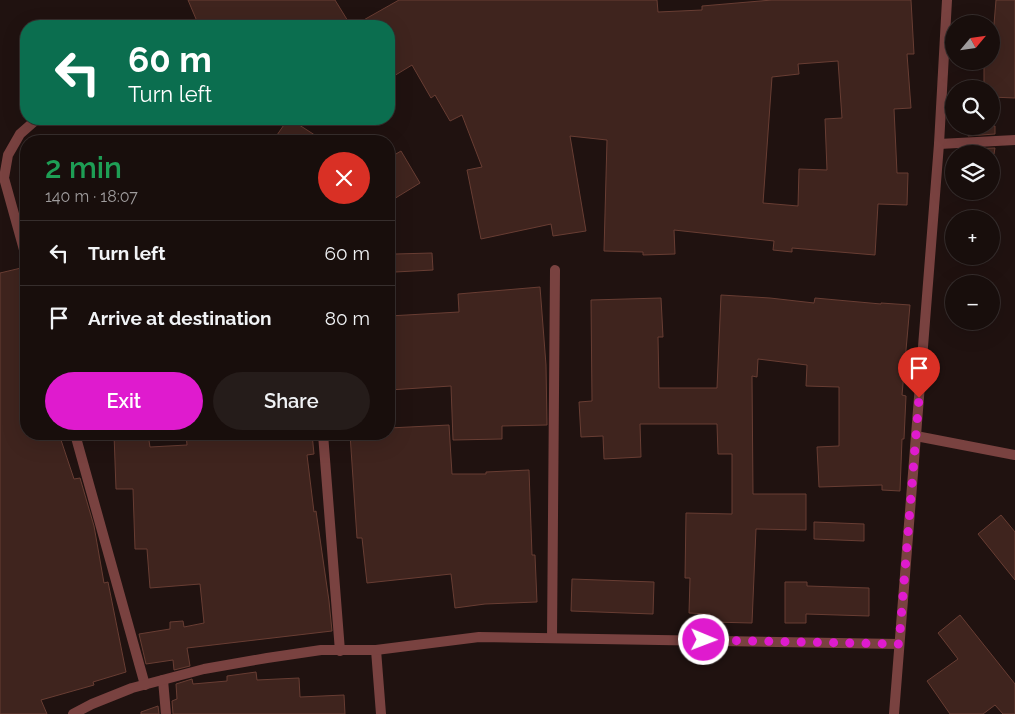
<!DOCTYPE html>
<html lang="en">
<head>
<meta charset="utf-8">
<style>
	body { margin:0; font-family:Raleway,sans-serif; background:#251c1a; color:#f1f3f6; height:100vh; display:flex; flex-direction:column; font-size:19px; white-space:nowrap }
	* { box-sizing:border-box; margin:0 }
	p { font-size:16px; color:#9f9c9d }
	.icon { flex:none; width:28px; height:28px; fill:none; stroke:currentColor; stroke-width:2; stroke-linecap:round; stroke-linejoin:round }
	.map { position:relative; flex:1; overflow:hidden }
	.details { position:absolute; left:20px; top:135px; width:375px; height:305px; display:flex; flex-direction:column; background:#180e0c; border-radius:20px; box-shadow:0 5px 20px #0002,0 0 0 1px #362e2d }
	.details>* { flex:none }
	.top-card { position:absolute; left:20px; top:20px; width:375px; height:105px; border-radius:20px; box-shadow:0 5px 20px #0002,0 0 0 1px #362e2d; background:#0b6e4f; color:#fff; overflow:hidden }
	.needle { width:32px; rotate:61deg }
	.fabs { position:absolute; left:945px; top:15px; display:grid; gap:10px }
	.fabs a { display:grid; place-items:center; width:55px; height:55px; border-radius:50%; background:#180e0c; box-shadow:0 5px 20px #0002,0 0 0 1px #362e2d; font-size:25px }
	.pin { position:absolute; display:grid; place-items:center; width:42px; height:42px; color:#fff; margin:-51px -21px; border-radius:50% 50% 50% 0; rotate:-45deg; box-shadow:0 0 5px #0007 }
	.pin .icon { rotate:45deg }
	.me { position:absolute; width:55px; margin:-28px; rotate:91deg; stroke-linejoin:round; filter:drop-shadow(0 0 4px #0008) }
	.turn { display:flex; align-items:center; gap:18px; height:105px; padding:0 25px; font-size:22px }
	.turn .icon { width:65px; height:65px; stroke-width:2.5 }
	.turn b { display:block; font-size:35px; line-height:42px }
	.round { display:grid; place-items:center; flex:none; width:52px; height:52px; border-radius:26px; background:#251c1a }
	.summary { display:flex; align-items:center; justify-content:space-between; height:85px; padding:0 25px }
	h1 { font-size:30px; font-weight:600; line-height:38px; color:#1e9e55 }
	.cta { display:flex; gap:10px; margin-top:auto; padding:10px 25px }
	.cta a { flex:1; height:58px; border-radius:30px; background:#df1bce; color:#fff; font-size:20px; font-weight:600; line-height:58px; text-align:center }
	.cta a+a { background:#251c1a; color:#f1f3f6 }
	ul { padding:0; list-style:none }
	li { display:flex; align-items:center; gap:15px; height:65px; padding:0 25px; border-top:1px solid #362e2d }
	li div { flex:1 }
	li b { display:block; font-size:19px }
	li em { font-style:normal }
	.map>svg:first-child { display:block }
</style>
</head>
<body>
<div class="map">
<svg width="1015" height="714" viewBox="0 0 1015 714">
	<rect width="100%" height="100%" fill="#201210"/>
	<!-- building -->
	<g fill="#3f241e" stroke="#683d33" fill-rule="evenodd">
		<path d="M188,0H335L351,26H199Z"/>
		<path d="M399,0H657L658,12L702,10V6L772,0H911L914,54H907L911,108L894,109L897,173H908L907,205L878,204L875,255L792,248V252L773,250L774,241L674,230L675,254L643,255V252L604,251L607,140L570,136L586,231L553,236L551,224L481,239L467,170L482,167L462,115L450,121L435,95L431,98L412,65L389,79V26H353ZM838,61L842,118L825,119L827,170L799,169L798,206L763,203L772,77L799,74L798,64Z"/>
		<path d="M996,0H1015V98L991,97V89H984V63H990L991,61Z"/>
		<path d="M288,119H290L324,141H286L277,135Z"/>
		<path d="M969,126H995V134L968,136Z"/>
		<path d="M995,148L994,154H968V149Z"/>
		<path d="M401,151L420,183L389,202V158Z"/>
		<path d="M432,253L433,270L395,272V254Z"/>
		<path d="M21,268L26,291V434H59L74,479L80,478L94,526L104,583L108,582L126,672L93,682L94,685L41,700L47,714H0V273Z"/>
		<path d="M540,287L546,365L547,425L502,426V439L453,440L451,386L389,390V316L459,312L458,294Z"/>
		<path d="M721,295L770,298L814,303L815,298L881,304V303L910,305L902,395L906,396L904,439H902L900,491L882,490V485L819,487L817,447L839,446V387L806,386L807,365L758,359L757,377L752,376L753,494H806V530L756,529L752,623L710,622V614L689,613L690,578H685L686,513L732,514V454H718L717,424H640L641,457L604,459L603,436L581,437L579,402L592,401L591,300L661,298L663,337H658L659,388H717Z"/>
		<path d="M449,425L452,474H486V472L529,470L532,555H535L537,602L485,604L455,608L451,574L367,583L362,538H357L350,434H389V428Z"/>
		<path d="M114,434H148L150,447L187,445L186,434H312L314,454L307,455L314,512L316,511L329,601L332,631L187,648L190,666L174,670L173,660L146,664L139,634L170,629V622L183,621L184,627L204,623L200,584L150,588L147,549H135L133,489H116Z"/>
		<path d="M1001,515L1015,532V580L978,534Z"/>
		<path d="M814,522L864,524V541L814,539Z"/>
		<path d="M572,579L654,582L653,614L571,611Z"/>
		<path d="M785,582H807V586L869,588V616L806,614V623H785Z"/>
		<path d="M960,615L1015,684V714H1003L995,705L983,714H950L927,681L958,659L938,633Z"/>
		<path d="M256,672L257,680L299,678L300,697L344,695L345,714H173L172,701L177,699L176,684L192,679L193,684L227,681V676Z"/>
		<path d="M158,706L159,714H141V712Z"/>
	</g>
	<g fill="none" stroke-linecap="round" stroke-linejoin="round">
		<!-- service -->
		<g stroke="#794240" stroke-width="10">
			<path d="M939,144L1015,140"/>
			<path d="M916,436L1015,455"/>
		</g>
		<!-- minor -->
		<g stroke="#794240" stroke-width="10">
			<path d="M26,257L4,178L8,155L20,134L37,119"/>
			<path d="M75,434L145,685"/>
			<path d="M323,434L340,651"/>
			<path d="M552,638L555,270"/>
			<path d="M376,650L381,714"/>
			<path d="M163,680L166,714"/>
			<path d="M73,714L92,704L132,688L204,669L267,658L321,650H376L479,637L899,644"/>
		</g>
		<!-- tertiary -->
		<path stroke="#794240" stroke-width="10" d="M894,714L939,144L947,0"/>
	</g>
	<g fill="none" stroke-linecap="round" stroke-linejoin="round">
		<!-- route -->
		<path stroke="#df1bce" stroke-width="9" stroke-dasharray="0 16.2" d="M704,640L899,644L919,398"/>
	</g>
</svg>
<div class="fabs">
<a><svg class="needle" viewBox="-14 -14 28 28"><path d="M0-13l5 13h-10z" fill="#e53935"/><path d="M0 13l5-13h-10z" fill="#9f9c9d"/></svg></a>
<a><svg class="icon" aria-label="search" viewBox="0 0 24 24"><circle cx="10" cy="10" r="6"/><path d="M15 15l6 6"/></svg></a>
<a><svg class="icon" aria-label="layers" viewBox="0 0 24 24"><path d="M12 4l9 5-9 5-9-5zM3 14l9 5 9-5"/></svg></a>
<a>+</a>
<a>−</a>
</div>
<div class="pin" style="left:919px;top:398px;background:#d93025"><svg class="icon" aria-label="arrive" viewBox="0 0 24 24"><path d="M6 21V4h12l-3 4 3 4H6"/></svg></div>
<svg class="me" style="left:704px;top:640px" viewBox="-20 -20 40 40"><circle r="17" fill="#df1bce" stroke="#fff" stroke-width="3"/><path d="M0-11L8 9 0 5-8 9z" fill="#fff"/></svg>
<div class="top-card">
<div class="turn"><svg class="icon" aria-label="left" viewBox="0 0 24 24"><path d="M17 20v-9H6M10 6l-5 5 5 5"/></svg><div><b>60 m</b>Turn left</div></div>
</div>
<section class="details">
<div class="summary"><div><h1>2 min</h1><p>140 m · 18:07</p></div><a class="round" style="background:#d93025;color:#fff"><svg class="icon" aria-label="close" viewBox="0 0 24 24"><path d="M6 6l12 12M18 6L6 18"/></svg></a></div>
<ul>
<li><svg class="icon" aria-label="left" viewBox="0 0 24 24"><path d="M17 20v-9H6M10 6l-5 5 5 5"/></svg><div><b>Turn left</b></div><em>60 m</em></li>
<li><svg class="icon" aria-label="arrive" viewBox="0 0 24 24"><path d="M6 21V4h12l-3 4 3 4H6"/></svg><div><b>Arrive at destination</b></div><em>80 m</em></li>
</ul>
<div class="cta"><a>Exit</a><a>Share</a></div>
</section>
</div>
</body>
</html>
